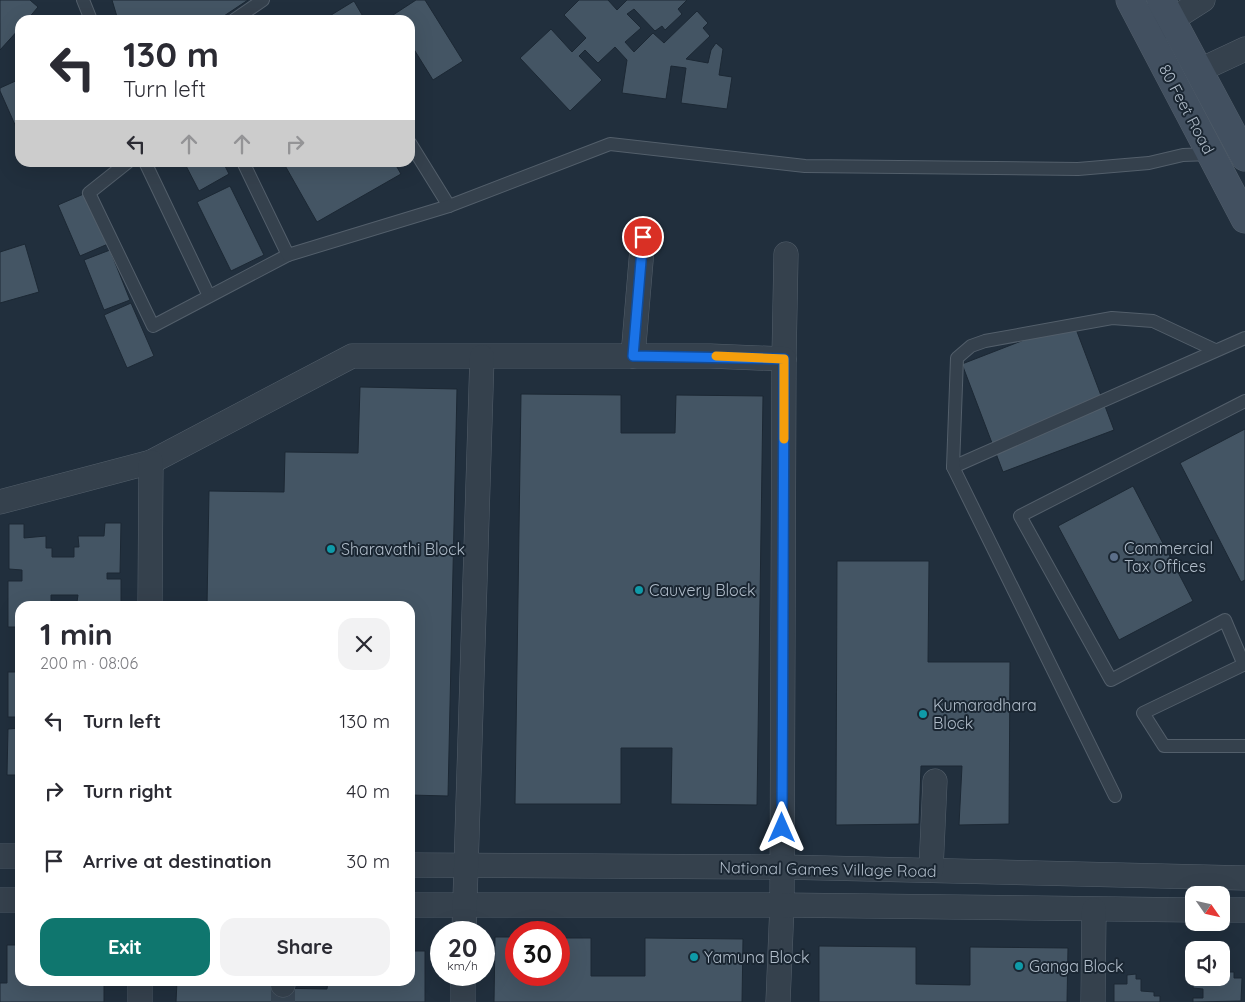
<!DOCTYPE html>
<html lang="en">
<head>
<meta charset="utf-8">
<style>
	body { margin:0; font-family:Quicksand,sans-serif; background:#f2f2f3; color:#2b2b33; height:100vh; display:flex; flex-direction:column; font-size:19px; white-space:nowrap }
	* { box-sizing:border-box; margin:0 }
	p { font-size:16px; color:#7c7c81 }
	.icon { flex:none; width:28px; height:28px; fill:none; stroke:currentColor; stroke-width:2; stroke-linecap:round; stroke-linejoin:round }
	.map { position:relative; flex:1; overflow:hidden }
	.drawer { position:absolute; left:15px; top:601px; width:400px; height:385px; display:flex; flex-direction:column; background:#fff; border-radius:15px; box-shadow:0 5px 20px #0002 }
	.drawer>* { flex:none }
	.banner { position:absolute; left:15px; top:15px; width:400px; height:152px; border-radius:15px; box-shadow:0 5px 20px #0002; background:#fff; color:#2b2b33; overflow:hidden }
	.needle { width:32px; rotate:124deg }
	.fabs { position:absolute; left:1185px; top:886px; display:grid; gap:10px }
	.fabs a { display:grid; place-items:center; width:45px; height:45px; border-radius:10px; background:#fff; box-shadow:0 5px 20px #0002; font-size:25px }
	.speed { position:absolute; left:430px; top:921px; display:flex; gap:10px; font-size:25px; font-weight:700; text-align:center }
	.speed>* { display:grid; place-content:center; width:65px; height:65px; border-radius:50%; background:#fff; box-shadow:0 5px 20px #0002; line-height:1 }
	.speed small { font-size:12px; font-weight:400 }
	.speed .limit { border:8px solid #d22; background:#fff; color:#111 }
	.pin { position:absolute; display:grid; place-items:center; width:42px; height:42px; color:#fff; margin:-21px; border:2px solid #fff; border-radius:50%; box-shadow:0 1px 5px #0007 }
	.me { position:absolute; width:55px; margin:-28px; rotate:0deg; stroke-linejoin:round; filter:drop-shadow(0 0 4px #0008) }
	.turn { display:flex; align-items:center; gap:18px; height:105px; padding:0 25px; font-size:22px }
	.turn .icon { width:65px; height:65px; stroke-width:2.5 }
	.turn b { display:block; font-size:35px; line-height:42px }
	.lanes { display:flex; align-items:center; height:48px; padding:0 25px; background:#0003; justify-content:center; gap:25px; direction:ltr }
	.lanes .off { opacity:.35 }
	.round { display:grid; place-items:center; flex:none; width:52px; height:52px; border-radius:15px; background:#f2f2f3 }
	.summary { display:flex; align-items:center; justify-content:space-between; height:85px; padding:0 25px }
	h1 { font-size:30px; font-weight:800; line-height:38px }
	.primary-button { display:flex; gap:10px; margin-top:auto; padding:10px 25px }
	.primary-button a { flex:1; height:58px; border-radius:15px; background:#0f766e; color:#fff; font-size:20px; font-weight:800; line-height:58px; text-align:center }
	.primary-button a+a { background:#f2f2f3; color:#2b2b33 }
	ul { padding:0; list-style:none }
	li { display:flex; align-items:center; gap:15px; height:70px; padding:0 25px }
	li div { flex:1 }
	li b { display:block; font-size:19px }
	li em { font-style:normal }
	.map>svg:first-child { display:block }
</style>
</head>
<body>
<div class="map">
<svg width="1245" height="1002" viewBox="0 0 1245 1002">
	<rect width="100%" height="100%" fill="#212f3d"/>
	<!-- building -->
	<g fill="#445564" stroke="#1c2834">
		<path d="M0,0H30L38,7L27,20H20V28L0,50Z"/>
		<path d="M112,0H248L218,20H118Z"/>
		<path d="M416,0H425L463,61L433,80L410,43V20H396L393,15Z"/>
		<path d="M579,0H608L617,10L627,0H687L678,9L682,14L665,30L662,26L655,31L634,9L627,14L641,28L625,42L634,52L653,33L664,43L697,11L708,23L703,28L710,36L686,59L708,63L711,50L716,43L723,49L719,75L732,77L727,109L681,103L686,68L671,66L666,99L622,93L627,60L615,47L598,63L585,50L579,56L602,80L570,111L520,58L551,29L572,52L586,38L564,15Z"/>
		<path d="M354,1L365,20H323Z"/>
		<path d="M20,79V136L0,91V88Z"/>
		<path d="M184,162H223L229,174L199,191Z"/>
		<path d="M283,162H394L401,174L317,222Z"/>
		<path d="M230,186L264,255L231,271L197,202Z"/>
		<path d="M86,193L108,244L80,256L58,205Z"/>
		<path d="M25,244L39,292L0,303V252Z"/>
		<path d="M110,250L130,300L104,310L84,260Z"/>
		<path d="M131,303L154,356L127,368L104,315Z"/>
		<path d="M1073,321L1114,430L1003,472L962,364Z"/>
		<path d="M360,387L457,389L448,796L410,795V606H207L209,491L284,492L285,452L358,453Z"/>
		<path d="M521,394L621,395V433H675L676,395L763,396L757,805L671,804L672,748H621V804H515Z"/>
		<path d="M1245,429V580L1241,582L1180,463Z"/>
		<path d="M1133,486L1193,601L1119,640L1058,526Z"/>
		<path d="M105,523H121L120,573H107V579H121V606H83V602H77L78,595H51V603L46,604V606H20V627H8V581H22V570L9,569V524H24V538L46,536V548H52V557H74V547H79L78,536H104Z"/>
		<path d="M837,561H929L928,662H1010L1009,824L959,825L962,766H921L919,824L836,825Z"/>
		<rect x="8" y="672" width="12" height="45"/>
		<path d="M20,728V775H7L8,729Z"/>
		<path d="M495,937H516V975H559V938H591V976H645V938L743,939L742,1002H494Z"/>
		<path d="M7,945H20V981H104V1002H0V983H7Z"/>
		<path d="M819,946L916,947V984L970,985V947L1068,948L1067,1002H819Z"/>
		<path d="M410,951H425V1002H176L177,981H274L273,988L327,989L328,981H410Z"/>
		<path d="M1221,972H1234V978H1242L1241,1001L1193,1002V998H1203V989L1193,988L1194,975V978H1221Z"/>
		<path d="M1136,974V979H1141V991L1154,992V996H1160V1002H1114V984H1127V975Z"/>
	</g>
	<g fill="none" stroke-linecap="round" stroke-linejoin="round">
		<!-- street-tunnel -->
		<path stroke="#364452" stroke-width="24" stroke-dasharray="24 12" stroke-linecap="butt" d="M283,1002V985"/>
		<defs>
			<g id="lane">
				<path d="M83,0L91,20"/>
				<path d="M234,20L263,0"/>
				<path d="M410,143L449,206"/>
				<path d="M128,162L89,193L153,326L288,255"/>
				<path d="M145,162L209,296"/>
				<path d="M243,162L288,255L449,206L610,144L805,166L1078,169L1149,163L1183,155L1211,154"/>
				<path d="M953,467L1245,338"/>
				<path d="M1245,664L1143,713L1164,746H1245"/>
				<path d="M1244,665L1225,620L1111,680L1020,516L1245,401"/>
				<path d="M1115,796L953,467L957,358L971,346L985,341L1112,318L1153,321L1215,350"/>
			</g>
			<g id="street">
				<path d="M1156,30L1203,0"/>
				<path d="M1198,71L1245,49"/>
				<path d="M633,356L643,237"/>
				<path d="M784,359L786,254"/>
				<path d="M0,502L151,462L352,356H710L784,359L782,905L778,1002"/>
				<path d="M150,606L151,462"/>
				<path d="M0,856H20"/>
				<path d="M410,865L782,867L1245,878"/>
				<path d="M931,870L935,781"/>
				<path d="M0,900H20"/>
				<path d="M410,905H782L1194,910"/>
				<path d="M1221,910H1245"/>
				<path d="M464,932L482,357"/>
				<path d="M283,985V981"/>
				<path d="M140,1002V981"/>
				<path d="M463,1002V975"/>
				<path d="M1093,1002L1094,910"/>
			</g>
			<g id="secondary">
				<path d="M1130,0L1245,219"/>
				<path d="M1161,0L1245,157"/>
			</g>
		</defs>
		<!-- lane casing -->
		<use href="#lane" stroke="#535f6b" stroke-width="14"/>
		<!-- street casing -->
		<use href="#street" stroke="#535f6b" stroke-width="25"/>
		<!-- secondary casing -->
		<use href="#secondary" stroke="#535f6b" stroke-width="29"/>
		<!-- lane -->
		<use href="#lane" stroke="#35414d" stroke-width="12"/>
		<!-- street -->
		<use href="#street" stroke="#35414d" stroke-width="24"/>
		<!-- secondary -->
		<use href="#secondary" stroke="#425060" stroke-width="28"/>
	</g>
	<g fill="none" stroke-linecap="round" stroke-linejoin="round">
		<defs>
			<path id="route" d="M643,237L633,356L784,359L782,828"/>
		</defs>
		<!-- route casing -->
		<use href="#route" stroke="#114b97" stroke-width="12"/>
		<!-- route -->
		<use href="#route" stroke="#1a73e8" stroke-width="9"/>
		<!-- slow -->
		<path stroke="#f59e0b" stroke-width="9" d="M716,356L784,359V439"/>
	</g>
	<!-- markers -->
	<g fill="#0f9aa8" stroke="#1a2632" stroke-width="2">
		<circle cx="331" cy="549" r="5"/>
		<circle cx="639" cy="590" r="5"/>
		<circle cx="923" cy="714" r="5"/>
		<circle cx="694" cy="957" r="5"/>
		<circle cx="1019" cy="966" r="5"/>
	</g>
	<circle fill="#5c6f8a" stroke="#1a2632" stroke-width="2" cx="1114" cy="557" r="5"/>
	<g text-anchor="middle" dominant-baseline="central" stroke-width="4" stroke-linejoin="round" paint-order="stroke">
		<!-- street labels -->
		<g font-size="16" fill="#b0bcc9" stroke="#1a2632">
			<text transform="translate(1187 109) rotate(62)">80 Feet Road</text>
			<text transform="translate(828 869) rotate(1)">National Games Village Road</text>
		</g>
		<!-- poi labels -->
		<g font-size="16" fill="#b0bcc9" stroke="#1a2632" text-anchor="start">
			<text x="1124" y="548">Commercial<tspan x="1124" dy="18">Tax Offices</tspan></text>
			<text x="341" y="549">Sharavathi Block</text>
			<text x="649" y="590">Cauvery Block</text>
			<text x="933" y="705">Kumaradhara<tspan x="933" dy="18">Block</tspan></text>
			<text x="704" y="957">Yamuna Block</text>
			<text x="1029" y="966">Ganga Block</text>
		</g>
	</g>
</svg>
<div class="fabs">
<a><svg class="needle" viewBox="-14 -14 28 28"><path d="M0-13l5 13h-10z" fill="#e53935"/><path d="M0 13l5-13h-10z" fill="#7c7c81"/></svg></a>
<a><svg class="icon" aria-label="sound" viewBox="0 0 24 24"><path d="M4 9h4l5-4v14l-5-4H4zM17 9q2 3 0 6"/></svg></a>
</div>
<div class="speed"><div>20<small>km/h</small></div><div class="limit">30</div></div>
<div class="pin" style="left:643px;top:237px;background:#d93025"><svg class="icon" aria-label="arrive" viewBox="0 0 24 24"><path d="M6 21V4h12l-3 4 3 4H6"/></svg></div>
<svg class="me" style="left:782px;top:828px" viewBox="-20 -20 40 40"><path d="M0-17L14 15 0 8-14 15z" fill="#1a73e8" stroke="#fff" stroke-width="4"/></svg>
<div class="banner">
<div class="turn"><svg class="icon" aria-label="left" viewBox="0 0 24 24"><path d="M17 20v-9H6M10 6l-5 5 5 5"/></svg><div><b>130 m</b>Turn left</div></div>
<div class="lanes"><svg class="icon" aria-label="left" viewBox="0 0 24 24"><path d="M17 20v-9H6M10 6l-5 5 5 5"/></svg><svg class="icon off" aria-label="ahead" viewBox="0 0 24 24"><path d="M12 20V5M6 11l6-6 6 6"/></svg><svg class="icon off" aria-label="ahead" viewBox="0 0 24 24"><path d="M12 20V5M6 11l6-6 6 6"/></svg><svg class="icon off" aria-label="right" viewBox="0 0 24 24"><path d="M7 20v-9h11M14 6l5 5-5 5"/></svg></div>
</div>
<section class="drawer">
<div class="summary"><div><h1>1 min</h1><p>200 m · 08:06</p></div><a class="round"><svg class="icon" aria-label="close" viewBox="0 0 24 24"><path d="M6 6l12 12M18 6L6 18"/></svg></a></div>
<ul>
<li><svg class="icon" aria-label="left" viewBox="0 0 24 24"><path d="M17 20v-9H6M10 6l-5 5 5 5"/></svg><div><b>Turn left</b></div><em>130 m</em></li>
<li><svg class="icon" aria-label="right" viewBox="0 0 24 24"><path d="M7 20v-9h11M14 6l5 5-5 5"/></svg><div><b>Turn right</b></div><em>40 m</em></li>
<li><svg class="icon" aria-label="arrive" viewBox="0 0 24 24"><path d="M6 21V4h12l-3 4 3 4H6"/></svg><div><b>Arrive at destination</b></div><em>30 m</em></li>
</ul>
<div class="primary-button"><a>Exit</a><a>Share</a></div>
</section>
</div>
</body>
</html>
